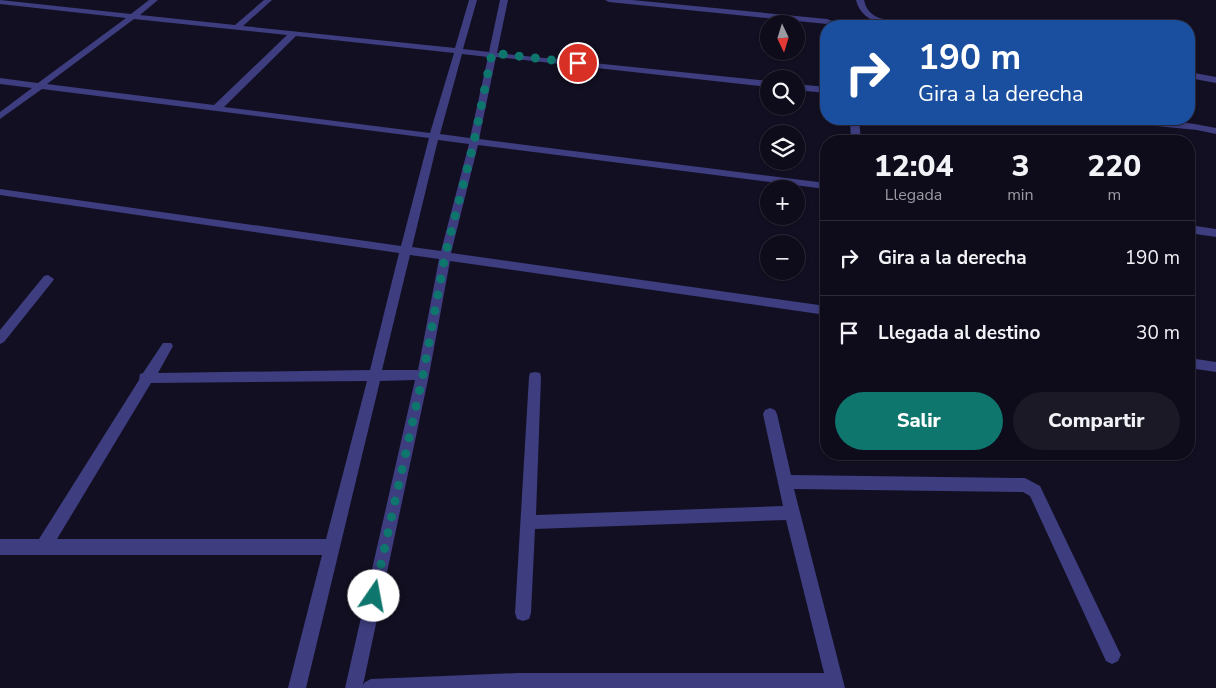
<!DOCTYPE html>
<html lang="es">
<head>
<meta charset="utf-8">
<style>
	body { margin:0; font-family:"Nunito Sans",sans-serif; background:#1c1927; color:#f1f3f6; height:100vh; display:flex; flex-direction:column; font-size:19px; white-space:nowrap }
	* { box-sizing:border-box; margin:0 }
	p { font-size:16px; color:#9b9ba2 }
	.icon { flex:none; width:28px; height:28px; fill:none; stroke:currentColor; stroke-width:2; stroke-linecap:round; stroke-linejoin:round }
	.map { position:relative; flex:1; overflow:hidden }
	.details { position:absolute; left:820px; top:135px; width:375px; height:325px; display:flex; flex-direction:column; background:#0e0b1a; border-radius:20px; box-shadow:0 1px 4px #0004,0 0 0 1px #2e2b39 }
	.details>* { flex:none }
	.top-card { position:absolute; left:820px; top:20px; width:375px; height:105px; border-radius:20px; box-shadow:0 1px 4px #0004,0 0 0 1px #2e2b39; background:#1a4fa0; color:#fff; overflow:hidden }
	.needle { width:32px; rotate:176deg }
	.fabs { position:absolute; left:760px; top:15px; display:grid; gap:10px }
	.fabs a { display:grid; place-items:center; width:45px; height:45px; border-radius:50%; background:#0e0b1a; box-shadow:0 1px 4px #0004,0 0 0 1px #2e2b39; font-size:25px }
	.pin { position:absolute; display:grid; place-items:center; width:42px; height:42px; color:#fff; margin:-21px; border:2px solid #fff; border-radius:50%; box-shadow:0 1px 5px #0007 }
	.me { position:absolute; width:55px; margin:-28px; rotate:12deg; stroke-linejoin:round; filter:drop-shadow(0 0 4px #0008) }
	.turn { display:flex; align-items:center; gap:18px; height:105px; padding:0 15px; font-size:22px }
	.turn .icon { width:65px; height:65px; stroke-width:2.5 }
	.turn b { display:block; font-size:35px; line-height:42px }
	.eta { display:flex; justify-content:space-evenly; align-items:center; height:85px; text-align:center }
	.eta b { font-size:30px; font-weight:800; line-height:35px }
	.primary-button { display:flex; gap:10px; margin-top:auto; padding:10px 15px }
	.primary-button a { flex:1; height:58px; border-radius:30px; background:#0f766e; color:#fff; font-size:20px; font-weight:800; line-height:58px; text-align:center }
	.primary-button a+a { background:#1c1927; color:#f1f3f6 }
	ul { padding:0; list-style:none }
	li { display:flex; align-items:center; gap:15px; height:75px; padding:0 15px; border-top:1px solid #2e2b39 }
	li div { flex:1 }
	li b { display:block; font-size:19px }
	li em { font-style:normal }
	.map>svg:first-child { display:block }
</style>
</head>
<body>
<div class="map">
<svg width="1216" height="688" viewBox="0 0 1216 688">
	<rect width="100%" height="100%" fill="#120f22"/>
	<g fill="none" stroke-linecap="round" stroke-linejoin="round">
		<!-- street -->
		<g fill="#3d3d7f" fill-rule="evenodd">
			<path d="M0,0L131,14L149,0H158L140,15L235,25L264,0H272L243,26L455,48L469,0H477L463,49L489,52L500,0H508L497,53L769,81V87L496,57L479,139L826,183V189L478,145L451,253L826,306V315L450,261L429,375L363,685L365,682L371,679L519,673H824L786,520L535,529L531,613L529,619L523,621L517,619L515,613L529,377L530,373L535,372L540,373L541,377L536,515L783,506L763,414L765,410L770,408L775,410L777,414L791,475L1025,478L1040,486L1118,649L1121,655L1118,661L1112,664L1106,661L1030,496L1023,492L794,489L845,688H345L415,380L380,381L306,688H288L322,555H0V539H39L139,380L140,374L143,373L163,343H171L173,346L158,373L370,370L399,253L0,195V189L401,246L429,138L42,89L0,119V112L32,88L0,84V78L38,83L126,18L0,4ZM134,19L287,35L214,105L47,84ZM296,36L454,53L430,133L224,107ZM462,54L488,57L470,138L440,134ZM438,140L469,144L441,251L412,247ZM410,255L439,259L418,370H382ZM367,381L326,539H57L151,383Z"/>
			<path d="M605,0H632L827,19L847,26L609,2Z"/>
			<path d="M856,0H864C870,28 900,15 917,26C895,27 862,26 856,0Z"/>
			<path d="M1189,72L1216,77V83L1189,78Z"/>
			<path d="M796,84L826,87V93L796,90Z"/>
			<path d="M850,119H859L861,141H851Z"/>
			<path d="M1110,119C1145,117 1182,121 1216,128V134L1197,130L1115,122Z"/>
			<path d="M1189,225L1216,229V237L1189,233Z"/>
			<path d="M48,275L54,279L52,282L4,342L0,344V330L44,276Z"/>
			<path d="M1189,358L1216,362V372L1189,368Z"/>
		</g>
	</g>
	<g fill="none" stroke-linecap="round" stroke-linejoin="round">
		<!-- route -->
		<path stroke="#0f766e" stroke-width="9" stroke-dasharray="0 16.2" d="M374,596L423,375L445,256L474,142L492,53L578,63"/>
	</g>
</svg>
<div class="fabs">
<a><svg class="needle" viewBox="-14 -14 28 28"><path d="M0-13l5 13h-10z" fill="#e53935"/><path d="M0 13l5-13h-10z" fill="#9b9ba2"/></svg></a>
<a><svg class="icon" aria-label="search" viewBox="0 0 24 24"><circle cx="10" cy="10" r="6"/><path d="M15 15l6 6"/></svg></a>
<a><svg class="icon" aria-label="layers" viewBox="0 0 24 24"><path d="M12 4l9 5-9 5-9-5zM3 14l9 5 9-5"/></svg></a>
<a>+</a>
<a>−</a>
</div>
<div class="pin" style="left:578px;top:63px;background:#d93025"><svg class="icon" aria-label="arrive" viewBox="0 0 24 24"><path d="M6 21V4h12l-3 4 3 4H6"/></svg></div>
<svg class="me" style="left:374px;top:596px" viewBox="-20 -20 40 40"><circle r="19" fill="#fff"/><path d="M0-13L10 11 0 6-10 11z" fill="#0f766e"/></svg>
<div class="top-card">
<div class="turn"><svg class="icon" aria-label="right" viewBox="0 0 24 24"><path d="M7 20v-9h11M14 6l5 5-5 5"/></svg><div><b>190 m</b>Gira a la derecha</div></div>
</div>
<section class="details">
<div class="eta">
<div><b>12:04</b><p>Llegada</p></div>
<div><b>3</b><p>min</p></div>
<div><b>220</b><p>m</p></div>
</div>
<ul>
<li><svg class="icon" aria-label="right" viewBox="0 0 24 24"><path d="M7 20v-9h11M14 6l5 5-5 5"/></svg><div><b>Gira a la derecha</b></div><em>190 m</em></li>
<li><svg class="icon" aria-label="arrive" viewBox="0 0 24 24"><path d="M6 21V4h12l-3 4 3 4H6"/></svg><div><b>Llegada al destino</b></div><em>30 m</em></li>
</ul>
<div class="primary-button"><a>Salir</a><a>Compartir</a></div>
</section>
</div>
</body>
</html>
